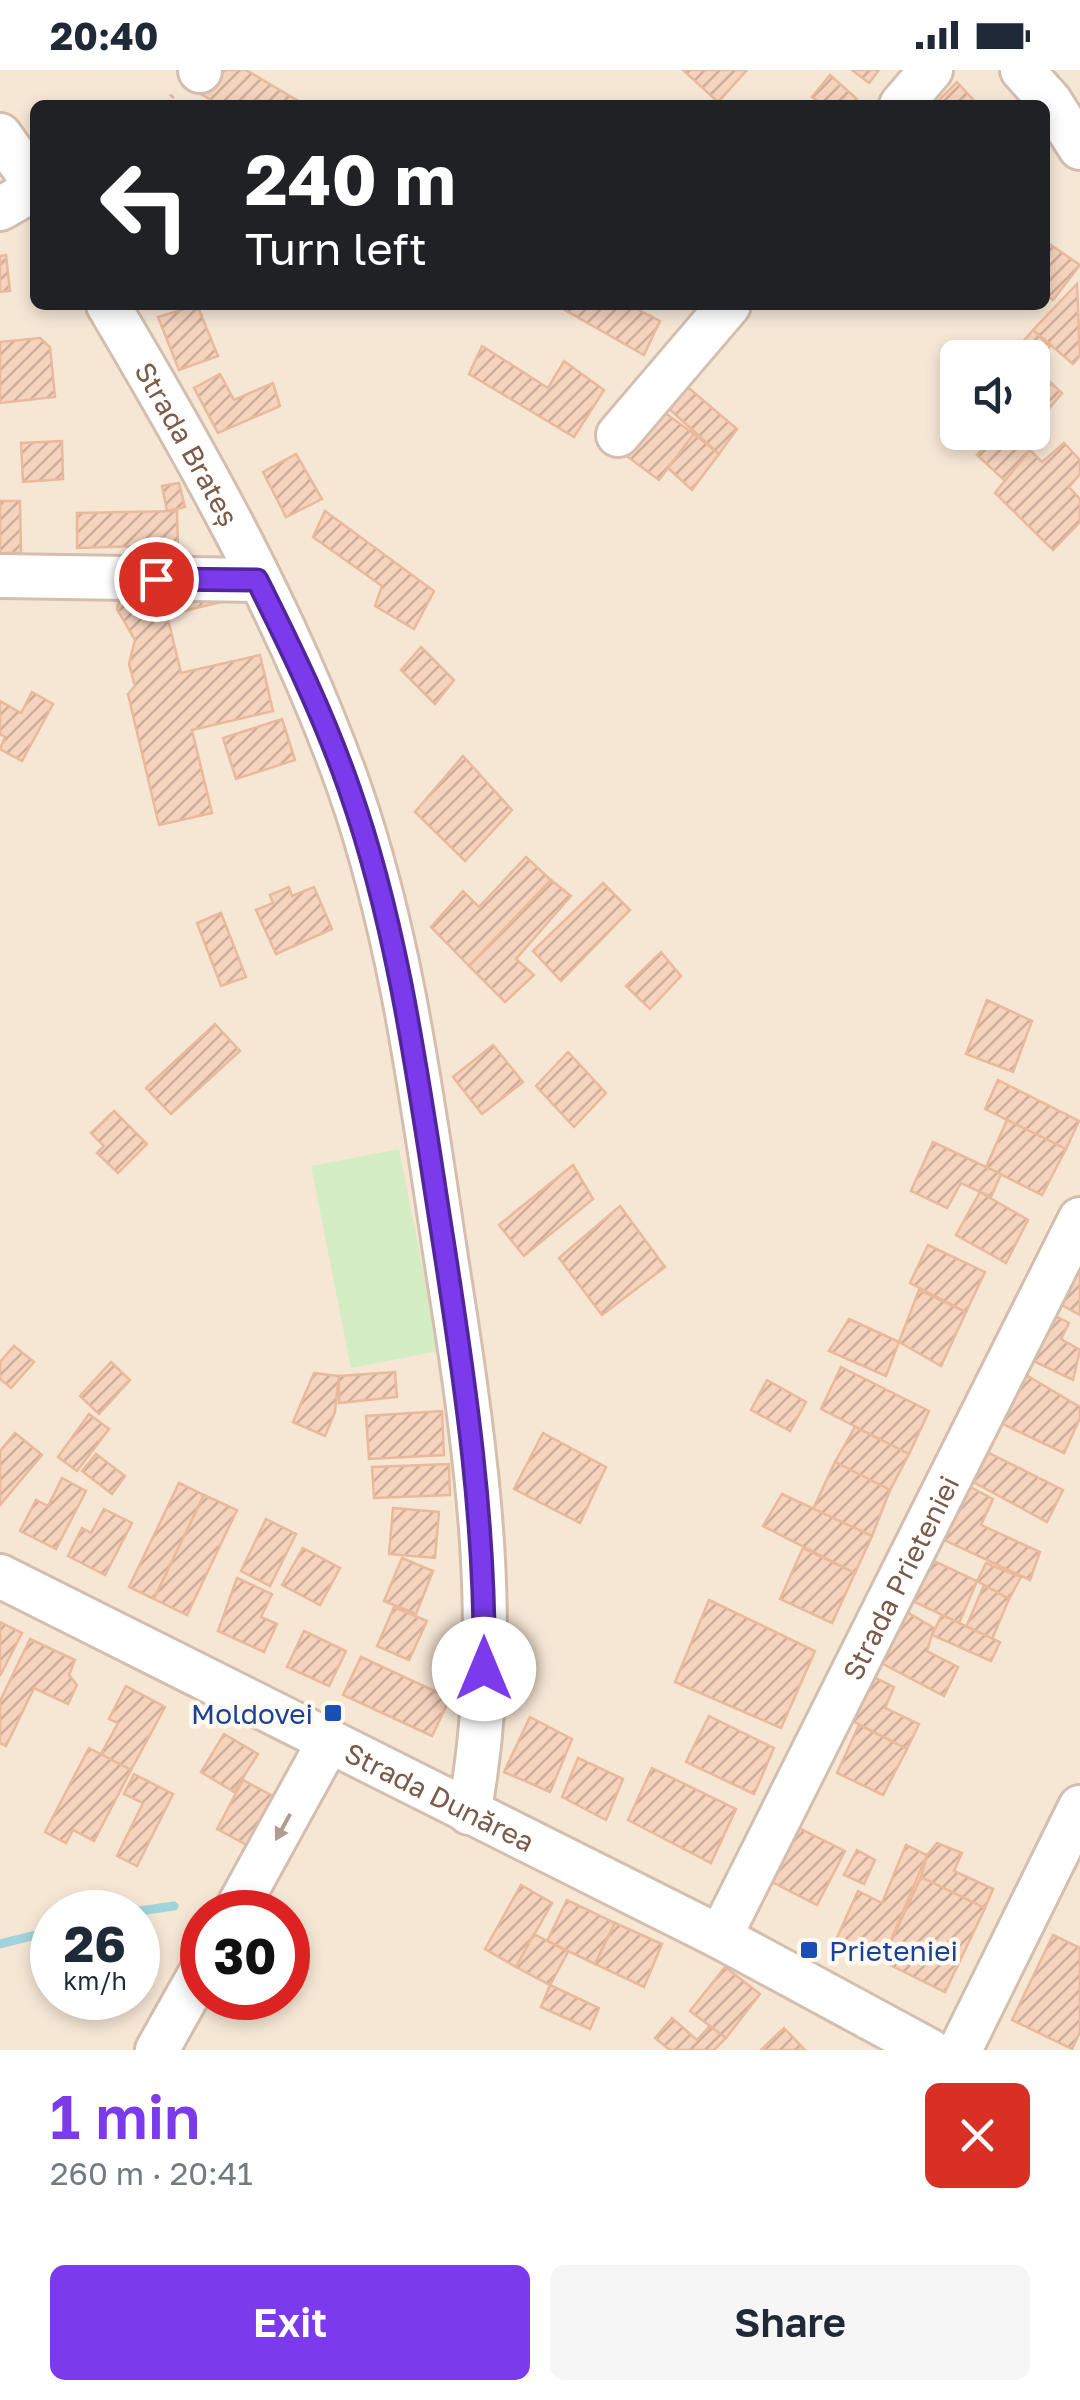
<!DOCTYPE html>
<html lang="en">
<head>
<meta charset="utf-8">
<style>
	body { margin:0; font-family:"Golos Text",sans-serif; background:#f6f6f7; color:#1f2937; height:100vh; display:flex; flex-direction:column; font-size:38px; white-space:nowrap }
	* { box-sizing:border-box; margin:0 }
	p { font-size:32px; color:#747a83 }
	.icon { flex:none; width:55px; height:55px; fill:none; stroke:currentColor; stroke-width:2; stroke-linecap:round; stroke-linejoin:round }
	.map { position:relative; height:1980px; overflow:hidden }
	.drawer { display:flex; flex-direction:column; background:#fff; flex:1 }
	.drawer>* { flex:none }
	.guide { position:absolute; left:30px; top:30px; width:1020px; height:210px; border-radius:15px; box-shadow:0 5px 15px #0003; background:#202124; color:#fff; overflow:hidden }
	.controls { position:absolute; left:940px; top:270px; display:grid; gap:20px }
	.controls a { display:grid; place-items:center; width:110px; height:110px; border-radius:15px; background:#fff; box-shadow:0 5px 15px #0003; font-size:50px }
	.speed { position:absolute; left:30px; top:1820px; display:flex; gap:20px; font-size:50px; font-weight:700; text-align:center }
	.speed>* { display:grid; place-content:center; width:130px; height:130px; border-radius:50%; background:#fff; box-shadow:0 5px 15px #0003; line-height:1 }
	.speed small { font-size:25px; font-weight:400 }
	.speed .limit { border:15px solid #d22; background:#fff; color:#111 }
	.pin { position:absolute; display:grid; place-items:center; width:85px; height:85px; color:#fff; margin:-42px; border:5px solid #fff; border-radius:50%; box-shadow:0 2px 10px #0007 }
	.me { position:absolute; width:110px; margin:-55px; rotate:0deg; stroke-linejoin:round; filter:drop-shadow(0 0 8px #0008) }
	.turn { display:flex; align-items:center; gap:35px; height:210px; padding:0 50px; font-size:45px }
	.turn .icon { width:130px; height:130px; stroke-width:2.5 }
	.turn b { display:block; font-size:70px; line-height:85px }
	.round { display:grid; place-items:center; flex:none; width:105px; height:105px; border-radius:15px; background:#f6f6f7 }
	.head { display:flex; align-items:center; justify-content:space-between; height:170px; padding:0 50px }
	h1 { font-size:60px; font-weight:600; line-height:75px; color:#7c3aed }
	.primary-button { display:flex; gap:20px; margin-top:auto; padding:20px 50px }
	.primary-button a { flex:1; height:115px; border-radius:15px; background:#7c3aed; color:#fff; font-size:40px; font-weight:600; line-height:115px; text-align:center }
	.primary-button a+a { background:#f6f6f7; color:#1f2937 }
	.status { display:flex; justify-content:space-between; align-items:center; height:70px; padding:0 50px; background:#fff; direction:ltr }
	.status svg { height:28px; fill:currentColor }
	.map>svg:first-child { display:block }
</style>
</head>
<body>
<div class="status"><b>20:40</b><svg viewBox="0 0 49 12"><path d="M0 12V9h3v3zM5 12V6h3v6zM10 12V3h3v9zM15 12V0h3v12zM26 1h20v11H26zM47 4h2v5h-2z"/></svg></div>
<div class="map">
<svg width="1080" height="1980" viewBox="0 0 1080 1980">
	<defs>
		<pattern id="building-hatch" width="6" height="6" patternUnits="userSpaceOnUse" patternTransform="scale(2.5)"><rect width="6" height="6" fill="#f6d3bd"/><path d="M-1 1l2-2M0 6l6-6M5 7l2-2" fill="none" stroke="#ccae9c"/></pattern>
	</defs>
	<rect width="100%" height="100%" fill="#fef5e7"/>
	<!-- residential -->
	<path fill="#f6e7d5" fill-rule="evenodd" d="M0,0H1080V1980H0ZM35,35H1045V235H35ZM958,288H1032V362H958ZM52,1842H138V1928H52ZM202,1842H288V1928H202Z"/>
	<!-- green -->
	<path fill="#d5edc4" d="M399,1079L439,1281L351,1298L311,1096Z"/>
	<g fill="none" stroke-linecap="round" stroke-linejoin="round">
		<!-- stream -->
		<g stroke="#9fd4dc" stroke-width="9">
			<path d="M132,1842L174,1836"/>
			<path d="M0,1874L52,1861"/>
		</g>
	</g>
	<!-- building -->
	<g fill="url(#building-hatch)" stroke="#eab99c" stroke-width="2.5">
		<path d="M207,0H246L305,35H220L194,20Z"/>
		<path d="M683,0H747L718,32Z"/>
		<path d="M852,0H879L869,13Z"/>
		<path d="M830,5L857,29L851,35H823L812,27Z"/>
		<path d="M957,12L978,35L937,32Z"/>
		<path d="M1045,171L1080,195L1053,230L1045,224Z"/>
		<path d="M6,185L10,221L0,222V186Z"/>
		<path d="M1077,214L1080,286L1073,294L1033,260Z"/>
		<path d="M197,235L218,286L179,300L158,247Z"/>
		<path d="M556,235H629L660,251L644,285Z"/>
		<path d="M1033,260L1050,276L1034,297L1062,323L1037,353L1032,349V288H1009Z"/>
		<path d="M40,268L50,277L55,327L0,333V272Z"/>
		<path d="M482,276L548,318L564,291L604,320L574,367L469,304Z"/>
		<path d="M220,304L234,330L273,313L280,336L218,363L194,318Z"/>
		<path d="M684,314L737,359L719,384L666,336Z"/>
		<path d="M654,335L694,364L659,410L616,378Z"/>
		<path d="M997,362H1012L1030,380L1005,411L977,385Z"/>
		<path d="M694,364L719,384L692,420L668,398Z"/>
		<path d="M62,371L63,409L23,412L21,373Z"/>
		<path d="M1064,373L1080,390V404L1069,417L1080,429V452L1053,480L995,423L1030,380L1042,392Z"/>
		<path d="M296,384L322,429L286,447L263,402Z"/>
		<path d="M179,413L185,437L167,441L162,416Z"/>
		<path d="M0,431H20L21,483H0Z"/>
		<path d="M177,441L178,475L77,478V443Z"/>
		<path d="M325,441L434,521L414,559L375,536L382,516L313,467Z"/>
		<path d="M122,519L242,527L167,545L181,603L260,585L273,641L192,660L212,743L159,755L128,624L135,616L129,594L135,570L117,539Z"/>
		<path d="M421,577L454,610L435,634L401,600Z"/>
		<path d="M32,622L53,634L22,691L0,679L5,667L0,664V631L21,643Z"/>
		<path d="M282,649L295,690L236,709L223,668Z"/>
		<path d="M463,686L512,740L465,791L415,742Z"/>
		<path d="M526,787L551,810L469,896L431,857L463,821L479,837Z"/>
		<path d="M551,810L571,826L516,889L534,905L505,932L469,896Z"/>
		<path d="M603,813L630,840L561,911L533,881Z"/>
		<path d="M289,817L292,826L314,817L332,859L276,884L256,840L273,833L270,825Z"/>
		<path d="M221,843L246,907L221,916L197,853Z"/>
		<path d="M661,882L681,906L650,939L626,916Z"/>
		<path d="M987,930L1032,951L1013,1002L966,984Z"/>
		<path d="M215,954L240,981L171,1044L146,1018Z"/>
		<path d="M493,975L523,1012L482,1044L453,1007Z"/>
		<path d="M568,982L606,1023L574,1057L536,1016Z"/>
		<path d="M998,1010L1079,1051L1066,1079L985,1039Z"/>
		<path d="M114,1041L147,1074L118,1103L97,1083L104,1076L91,1063Z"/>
		<path d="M1007,1050L1066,1079L1042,1125L986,1097Z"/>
		<path d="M933,1072L1001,1104L991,1127L961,1113L947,1138L911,1121Z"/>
		<path d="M573,1095L593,1129L524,1186L499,1155Z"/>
		<path d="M980,1122L1028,1150L1006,1193L956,1165Z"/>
		<path d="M620,1136L665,1197L602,1245L559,1188Z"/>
		<path d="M928,1175L985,1202L966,1242L910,1213Z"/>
		<path d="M1080,1195V1245L1049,1228Z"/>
		<path d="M919,1220L966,1242L941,1296L899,1272Z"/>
		<path d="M1044,1240L1069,1253L1061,1269L1080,1280L1073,1310L1021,1285Z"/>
		<path d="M849,1249L899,1272L886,1306L829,1281Z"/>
		<path d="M14,1276L34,1292L11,1318L0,1309V1292Z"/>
		<path d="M111,1292L130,1310L99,1344L80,1326Z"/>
		<path d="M841,1297L929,1341L909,1384L821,1339Z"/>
		<path d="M1016,1299L1080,1337V1348L1064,1383L990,1348Z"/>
		<path d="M395,1302L397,1327L339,1333V1306Z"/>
		<path d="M314,1303L339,1306L335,1342L325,1366L293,1352Z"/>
		<path d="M767,1310L806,1332L790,1361L751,1340Z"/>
		<path d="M442,1341L444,1385L369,1389L366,1346Z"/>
		<path d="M89,1344L109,1359L77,1401L58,1387Z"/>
		<path d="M855,1357L909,1384L890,1420L835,1392Z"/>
		<path d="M15,1363L42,1385L0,1435V1381Z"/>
		<path d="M543,1363L606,1397L580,1453L514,1419Z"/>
		<path d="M977,1377L1063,1420L1047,1452L964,1407Z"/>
		<path d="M96,1384L125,1406L112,1424L82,1401Z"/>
		<path d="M835,1392L890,1420L872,1466L813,1439Z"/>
		<path d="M449,1394L450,1425L374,1428L372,1397Z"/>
		<path d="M62,1408L86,1421L56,1479L20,1461L36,1430L48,1436Z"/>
		<path d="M959,1411L993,1429L981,1455L1040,1482L1030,1510L931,1464Z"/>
		<path d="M179,1413L204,1425L154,1529L129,1517Z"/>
		<path d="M782,1424L872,1466L855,1503L763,1456Z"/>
		<path d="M204,1425L237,1440L187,1545L154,1529Z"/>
		<path d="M393,1438L439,1442L435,1488L389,1484Z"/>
		<path d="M104,1439L132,1453L105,1505L68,1486L82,1458L91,1463Z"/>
		<path d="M266,1449L296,1464L270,1516L241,1501Z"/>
		<path d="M303,1478L340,1498L320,1535L282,1515Z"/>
		<path d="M803,1478L855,1503L832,1553L780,1529Z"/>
		<path d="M923,1486L977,1511L959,1553L902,1526Z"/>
		<path d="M402,1488L433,1501L416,1544L384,1531Z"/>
		<path d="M986,1493L1021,1507L1009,1529L977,1511Z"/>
		<path d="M237,1508L272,1524L261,1547L277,1554L264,1582L218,1561Z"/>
		<path d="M984,1515L1009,1529L992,1569L966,1557Z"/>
		<path d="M709,1530L815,1581L781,1658L675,1612Z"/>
		<path d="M897,1536L934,1558L927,1581L958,1597L944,1626L870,1587Z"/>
		<path d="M394,1537L427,1551L409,1590L377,1576Z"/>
		<path d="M942,1545L1000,1572L991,1591L932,1565Z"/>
		<path d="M0,1552L22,1563L0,1606Z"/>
		<path d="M304,1561L346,1581L329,1616L287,1597Z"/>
		<path d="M30,1569L75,1590L69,1605L77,1615L68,1634L34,1618L6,1676L0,1673V1631Z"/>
		<path d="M361,1587L450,1628L432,1666L343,1625Z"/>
		<path d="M866,1603L894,1617L885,1638L919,1654L907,1679L843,1646Z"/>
		<path d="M126,1616L165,1637L131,1700L101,1684L118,1653L109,1649Z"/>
		<path d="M709,1646L774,1678L754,1724L686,1692Z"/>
		<path d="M530,1647L572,1669L550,1722L504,1702Z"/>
		<path d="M859,1655L907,1679L883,1725L837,1703Z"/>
		<path d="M224,1664L258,1684L234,1722L201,1702Z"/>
		<path d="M89,1678L131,1700L94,1771L73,1760L66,1773L45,1762Z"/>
		<path d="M578,1688L623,1709L606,1750L562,1727Z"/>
		<path d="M652,1698L736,1739L711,1793L628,1750Z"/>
		<path d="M134,1704L173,1724L137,1796L117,1786L143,1733L124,1724Z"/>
		<path d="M243,1710L284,1732L258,1781L217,1759Z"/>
		<path d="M799,1758L845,1781L817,1835L772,1812Z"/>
		<path d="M937,1773L962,1783L954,1801L993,1819L985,1838L921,1807L927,1785Z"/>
		<path d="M906,1775L927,1785L882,1891L836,1870L858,1821L882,1833Z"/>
		<path d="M857,1780L875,1790L864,1814L844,1805Z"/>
		<path d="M921,1807L985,1838L945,1922L882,1891Z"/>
		<path d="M521,1815L552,1833L516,1897L485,1879Z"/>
		<path d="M567,1830L615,1853L595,1894L547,1871Z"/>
		<path d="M615,1853L662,1874L644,1917L595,1894Z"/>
		<path d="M534,1864L568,1882L550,1915L516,1897Z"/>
		<path d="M1053,1865L1080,1878V1962L1072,1979L1012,1950Z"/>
		<path d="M725,1897L760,1924L726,1968L690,1941Z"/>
		<path d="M550,1915L599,1938L590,1959L541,1937Z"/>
		<path d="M672,1948L697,1970L710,1956L726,1968L714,1980H670L655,1968Z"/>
		<path d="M784,1958L805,1980H761Z"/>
	</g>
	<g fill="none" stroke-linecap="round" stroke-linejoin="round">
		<defs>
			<g id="minor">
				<path d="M1022,0L1050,31L1080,78"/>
				<path d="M200,1V0"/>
				<path d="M901,35L931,0"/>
				<path d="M0,65L35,114"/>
				<path d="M0,139L35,119"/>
				<path id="s1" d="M108,235C199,388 290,550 349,717C405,877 424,1048 450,1214C478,1388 502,1570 469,1743"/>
				<path d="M618,365L729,235"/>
				<path d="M0,506L257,510"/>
				<path id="s2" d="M0,1506L720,1867L929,1980"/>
				<path d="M235,1842L329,1671"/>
				<path id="s3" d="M720,1867L1080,1149"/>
				<path d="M157,1980L202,1900"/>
				<path d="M960,1980L1080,1737"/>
			</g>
		</defs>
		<!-- minor casing -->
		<use href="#minor" stroke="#d4beae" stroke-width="48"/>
		<!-- path -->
		<path stroke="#dbb69f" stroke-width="5" stroke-dasharray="2.5 8" stroke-linecap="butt" d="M164,35L175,23"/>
		<!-- minor -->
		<use href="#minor" stroke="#fff" stroke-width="42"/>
	</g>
	<!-- one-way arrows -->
	<defs><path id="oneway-solid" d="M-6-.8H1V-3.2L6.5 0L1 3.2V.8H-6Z" transform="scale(2.5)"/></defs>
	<use fill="#b09c92" href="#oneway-solid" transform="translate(283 1757) rotate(119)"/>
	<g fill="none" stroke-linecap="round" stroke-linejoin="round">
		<defs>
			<path id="route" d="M156,509L257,510C291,578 324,646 349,718C400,863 419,1018 443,1170C465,1312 486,1454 484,1599"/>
		</defs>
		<!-- route casing -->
		<use href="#route" stroke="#51269a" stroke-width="25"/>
		<!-- route -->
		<use href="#route" stroke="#7c3aed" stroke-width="18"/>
	</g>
	<!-- markers -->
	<g fill="#1a4fb4" stroke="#fff9ef" stroke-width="4">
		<rect x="323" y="1633" width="20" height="20" rx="5"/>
		<rect x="799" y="1870" width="20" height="20" rx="5"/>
	</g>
	<g text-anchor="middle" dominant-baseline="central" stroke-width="9" stroke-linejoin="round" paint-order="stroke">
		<!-- street labels -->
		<g font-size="28" fill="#7b5a49" stroke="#fff9ef">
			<text stroke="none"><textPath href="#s1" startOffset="160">Strada Brateș</textPath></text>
			<text stroke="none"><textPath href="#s3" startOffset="402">Strada Prieteniei</textPath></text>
			<text stroke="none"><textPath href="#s2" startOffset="492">Strada Dunărea</textPath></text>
		</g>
		<!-- transit labels -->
		<g font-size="28" fill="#164399" stroke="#fff9ef" text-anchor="end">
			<text x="313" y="1643">Moldovei</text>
			<text x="829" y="1880" text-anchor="start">Prieteniei</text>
		</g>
	</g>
</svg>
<div class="controls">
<a><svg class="icon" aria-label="sound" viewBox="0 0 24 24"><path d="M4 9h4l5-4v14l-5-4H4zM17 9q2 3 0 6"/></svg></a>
</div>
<div class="speed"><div>26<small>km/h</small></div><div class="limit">30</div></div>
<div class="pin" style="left:156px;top:509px;background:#d93025"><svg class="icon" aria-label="arrive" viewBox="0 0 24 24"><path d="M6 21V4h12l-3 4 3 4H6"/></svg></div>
<svg class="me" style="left:484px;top:1599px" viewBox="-20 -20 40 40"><circle r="19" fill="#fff"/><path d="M0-13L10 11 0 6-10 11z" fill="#7c3aed"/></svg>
<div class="guide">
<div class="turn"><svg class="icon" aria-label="left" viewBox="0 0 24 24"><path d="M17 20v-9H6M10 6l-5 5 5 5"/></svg><div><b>240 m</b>Turn left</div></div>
</div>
</div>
<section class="drawer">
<div class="head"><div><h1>1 min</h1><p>260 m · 20:41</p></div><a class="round" style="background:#d93025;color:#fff"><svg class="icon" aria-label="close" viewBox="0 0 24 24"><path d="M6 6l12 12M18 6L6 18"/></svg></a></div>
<div class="primary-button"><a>Exit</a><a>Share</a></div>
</section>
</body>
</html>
